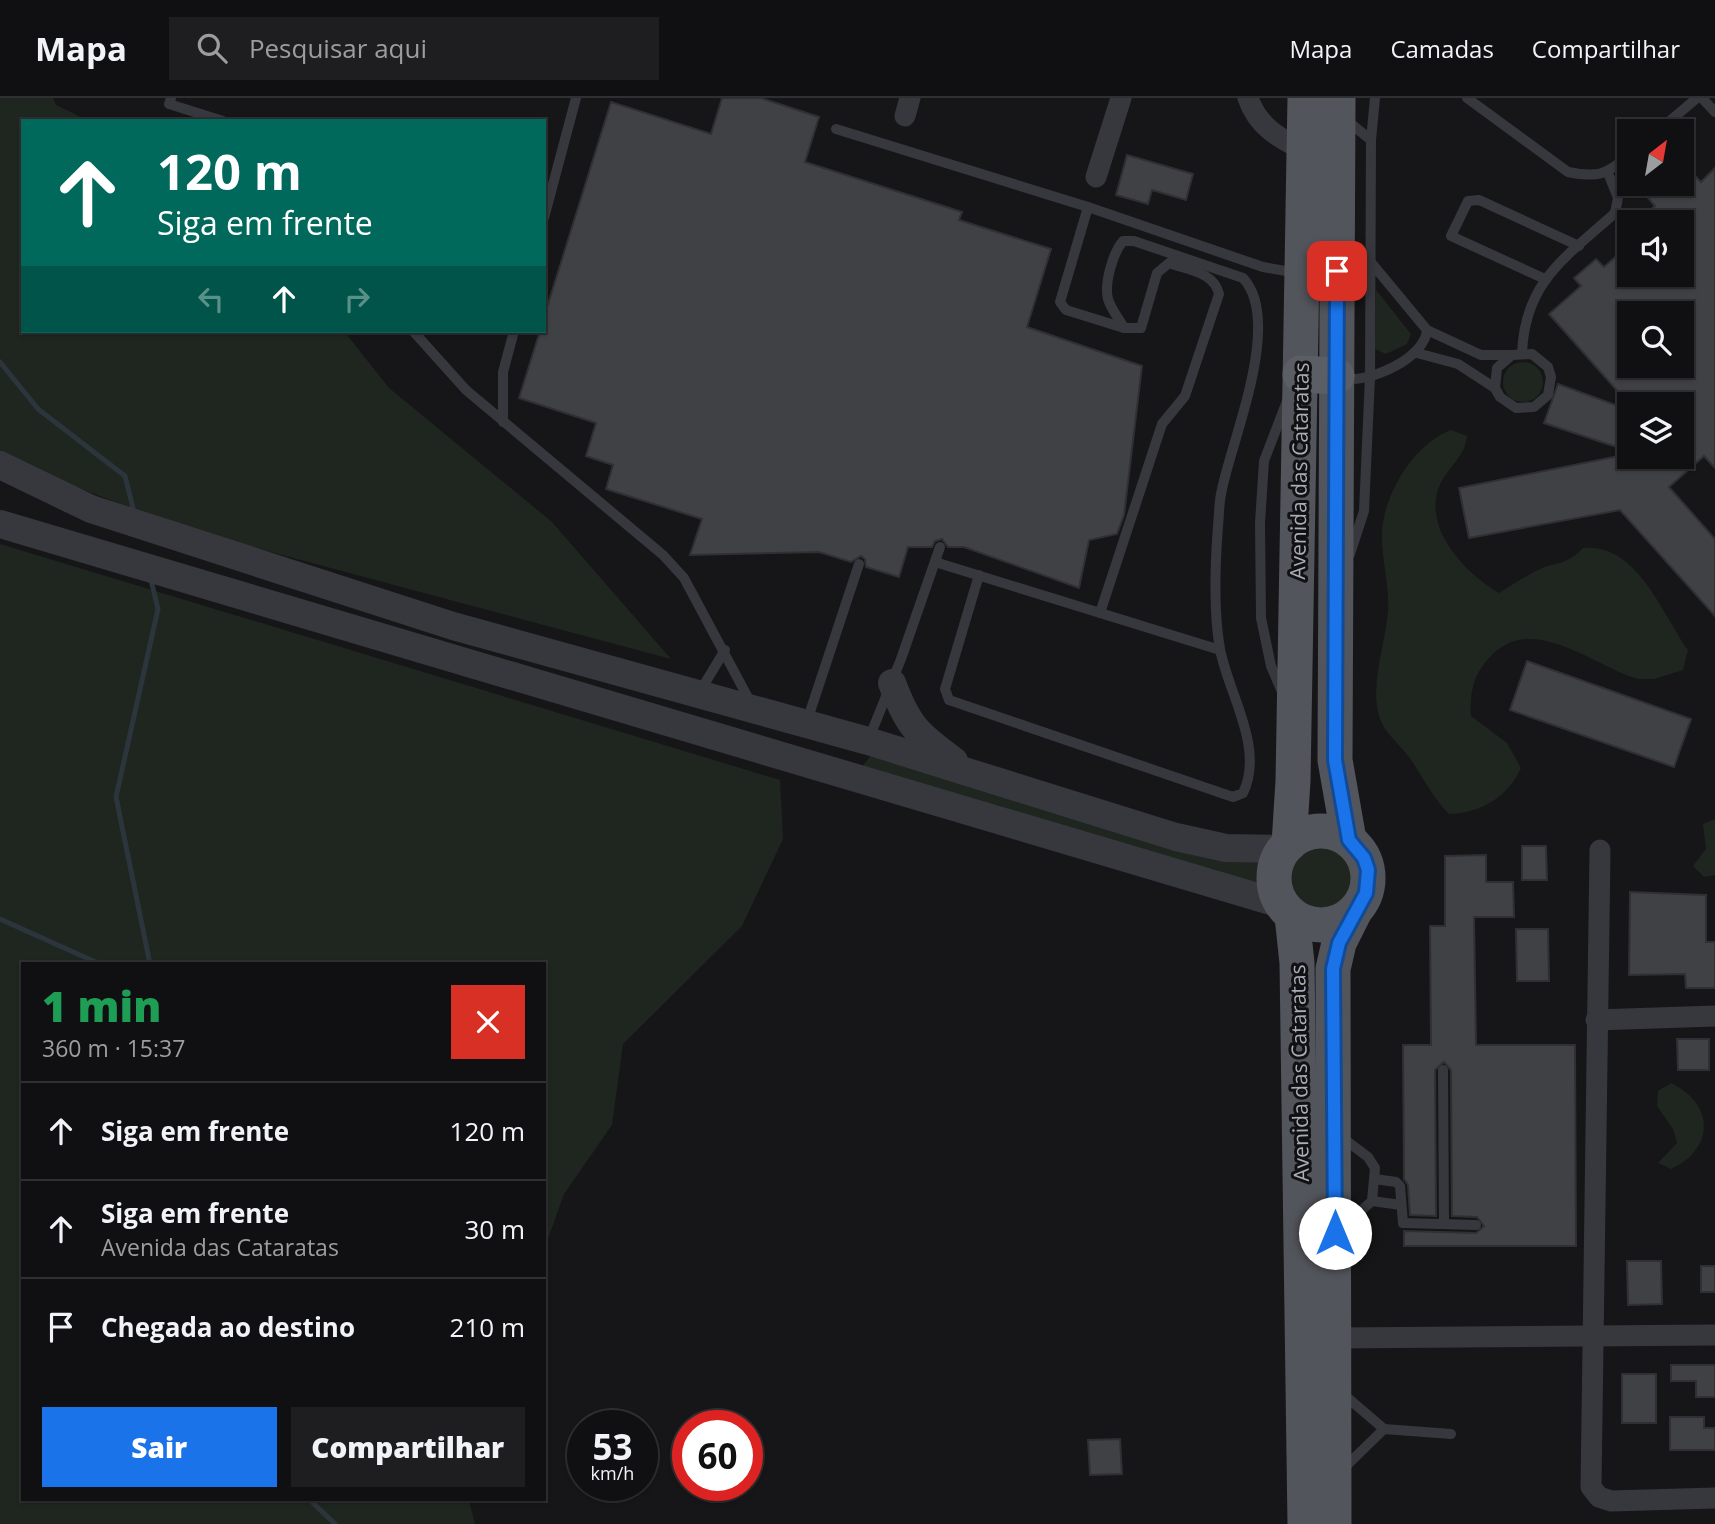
<!DOCTYPE html>
<html lang="pt">
<head>
<meta charset="utf-8">
<style>
	body { margin:0; font-family:"Open Sans",sans-serif; background:#1e1e20; color:#f1f3f6; height:100vh; display:flex; flex-direction:column; font-size:26px; white-space:nowrap }
	* { box-sizing:border-box; margin:0 }
	p { font-size:23px; color:#9c9d9f }
	.icon { flex:none; width:38px; height:38px; fill:none; stroke:currentColor; stroke-width:2; stroke-linecap:round; stroke-linejoin:round }
	.map { position:relative; flex:1; overflow:hidden }
	.drawer { position:absolute; left:21px; top:864px; width:525px; height:539px; display:flex; flex-direction:column; background:#101012; border-radius:0px; box-shadow:0 2px 5px #0004,0 0 0 2px #303032 }
	.drawer>* { flex:none }
	.banner { position:absolute; left:21px; top:21px; width:525px; height:214px; border-radius:0px; box-shadow:0 2px 5px #0004,0 0 0 2px #303032; background:#00695c; color:#fff; overflow:hidden }
	.needle { width:46px; rotate:31deg }
	.controls { position:absolute; left:1617px; top:21px; display:grid; gap:14px }
	.controls a { display:grid; place-items:center; width:77px; height:77px; border-radius:0px; background:#101012; box-shadow:0 2px 5px #0004,0 0 0 2px #303032; font-size:35px }
	.speed { position:absolute; left:567px; top:1312px; display:flex; gap:14px; font-size:35px; font-weight:700; text-align:center }
	.speed>* { display:grid; place-content:center; width:91px; height:91px; border-radius:50%; background:#101012; box-shadow:0 2px 5px #0004,0 0 0 2px #303032; line-height:1 }
	.speed small { font-size:18px; font-weight:400 }
	.speed .limit { border:10px solid #d22; background:#fff; color:#111 }
	.pin { position:absolute; display:grid; place-items:center; width:60px; height:60px; color:#fff; margin:-30px; border-radius:14px; box-shadow:0 4px 10px #0006 }
	.me { position:absolute; width:77px; margin:-38px; rotate:0deg; stroke-linejoin:round; filter:drop-shadow(0 0 5px #0008) }
	.turn { display:flex; align-items:center; gap:24px; height:147px; padding:0 21px; font-size:32px }
	.turn .icon { width:91px; height:91px; stroke-width:2.5 }
	.turn b { display:block; font-size:49px; line-height:60px }
	.lanes { display:flex; align-items:center; height:66px; padding:0 21px; background:#0003; justify-content:center; gap:35px; direction:ltr }
	.lanes .off { opacity:.35 }
	.round { display:grid; place-items:center; flex:none; width:74px; height:74px; border-radius:0px; background:#1e1e20 }
	.overview { display:flex; align-items:center; justify-content:space-between; height:119px; padding:0 21px }
	h1 { font-size:42px; font-weight:800; line-height:52px; color:#1e9e55 }
	.action { display:flex; gap:14px; margin-top:auto; padding:14px 21px }
	.action a { flex:1; height:80px; border-radius:0px; background:#1a73e8; color:#fff; font-size:28px; font-weight:800; line-height:80px; text-align:center }
	.action a+a { background:#1e1e20; color:#f1f3f6 }
	ul { padding:0; list-style:none }
	li { display:flex; align-items:center; gap:21px; height:98px; padding:0 21px; border-top:2px solid #303032 }
	li div { flex:1 }
	li b { display:block; font-size:26px }
	li em { font-style:normal }
	header { display:flex; align-items:center; gap:42px; box-sizing:border-box; height:98px; padding:0 35px; background:#101012; border-bottom:2px solid #303032 }
	header strong { font-size:33px }
	nav { display:flex; gap:38px; margin-inline-start:auto; font-size:24px }
	.search { width:490px; height:63px; background:#1e1e20; display:flex; align-items:center; gap:18px; box-sizing:border-box; padding:0 24px; border-radius:0px; color:#9c9d9f; font-size:26px }
	.map>svg:first-child { display:block }
</style>
</head>
<body>
<header>
<strong>Mapa</strong>
<div class="search"><svg class="icon" aria-label="search" viewBox="0 0 24 24"><circle cx="10" cy="10" r="6"/><path d="M15 15l6 6"/></svg>Pesquisar aqui</div>
<nav><a>Mapa</a><a>Camadas</a><a>Compartilhar</a></nav>
</header>
<div class="map">
<svg width="1715" height="1426" viewBox="0 0 1715 1426">
	<rect width="100%" height="100%" fill="#161618"/>
	<!-- green -->
	<g fill="#1e261f">
		<path d="M0,0H53L56,7L89,23H23V233H344L389,290L552,424L671,561L192,433L0,360Z"/>
		<path d="M1376,192L1411,236L1407,246L1386,256L1375,251Z"/>
		<circle cx="1523" cy="284" r="20"/>
		<path d="M1451,332L1467,338C1465,360 1447,369 1439,389C1423,431 1465,475 1499,495C1512,487 1525,478 1538,472C1557,463 1566,468 1583,450C1637,445 1661,514 1688,552L1683,572L1654,581H1638C1593,568 1532,513 1490,559C1473,577 1470,594 1471,618L1507,645L1521,670C1508,699 1481,715 1449,716C1432,699 1423,679 1409,659C1400,647 1385,635 1380,621C1369,589 1385,547 1388,514C1390,487 1381,461 1382,434C1384,395 1415,345 1451,332Z"/>
		<path d="M0,446L780,682L783,741L742,828L623,946L612,1027L564,1096L544,1152V866H23V1402H469L475,1426H0Z"/>
		<path d="M872,656L1264,755L1263,777L1268,794L862,669Z"/>
		<path d="M1715,721V777L1704,779L1693,768L1706,751L1703,726Z"/>
		<circle cx="1321" cy="780" r="33"/>
		<path d="M1671,985C1715,1006 1715,1051 1671,1071L1658,1065L1677,1045L1673,1031L1657,1008L1658,993Z"/>
	</g>
	<g fill="none" stroke-linecap="round" stroke-linejoin="round">
		<!-- stream -->
		<g stroke="#2c353c" stroke-width="5">
			<path d="M0,264L38,311L125,378L134,414"/>
			<path d="M0,821L100,866"/>
			<path d="M150,866L116,699L158,511L151,482"/>
			<path d="M310,1402L335,1426"/>
		</g>
	</g>
	<!-- building -->
	<g fill="#404145" stroke="#303034" stroke-width="2" fill-rule="evenodd">
		<path d="M722,0H761L819,19L805,64L962,114L959,122L1051,151L1027,229L1142,268L1124,417L1117,436L1089,442L1079,490L964,449H948L942,441L935,443L932,449H908L899,479L866,469L865,461L861,458L851,464L819,454L690,457L702,421L606,391L613,367L586,358L596,325L519,300L540,233H544V219L611,4L711,36Z"/>
		<path d="M1127,57L1193,76L1186,102L1152,92L1148,106L1116,97Z"/>
		<path d="M1715,70V370L1704,358L1669,389L1715,441V518L1620,412L1469,440L1459,390L1629,356V359H1682V306H1629L1549,216L1581,188L1574,180L1596,161L1604,169L1629,147V177H1682V124H1661L1650,112L1655,108L1636,86H1682L1692,75L1701,84ZM1629,215H1682V268H1629Z"/>
		<path d="M1558,286L1629,312V353L1544,325Z"/>
		<path d="M1527,563L1691,621L1674,669L1510,612Z"/>
		<path d="M1522,748H1546L1547,782H1522Z"/>
		<path d="M1486,757V784H1513L1514,819H1474L1476,947H1575L1576,1148H1404V1133L1476,1135L1484,1128L1477,1119L1452,1118L1451,972L1444,964L1435,972L1436,1118L1410,1117L1408,1087L1404,1081L1403,947H1431L1430,828H1445V758Z"/>
		<path d="M1630,794L1706,797V844H1715V890H1686L1685,876L1629,877Z"/>
		<path d="M1516,831H1548L1549,883H1517Z"/>
		<path d="M1677,941H1709V972H1678Z"/>
		<path d="M1627,1163H1661L1662,1206L1628,1207Z"/>
		<rect x="1701" y="1168" width="14" height="26"/>
		<path d="M1671,1267H1715V1299H1696V1283H1671Z"/>
		<rect x="1622" y="1276" width="34" height="49"/>
		<path d="M1670,1319H1704V1330H1715V1352H1670Z"/>
		<path d="M1120,1341L1122,1376L1090,1377L1088,1342Z"/>
	</g>
	<g fill="none" stroke-linecap="round" stroke-linejoin="round">
		<!-- service -->
		<g stroke="#37383d" stroke-width="10">
			<path d="M171,0L169,6L223,23"/>
			<path d="M1467,0L1568,74C1598,80 1606,77 1629,57"/>
			<path d="M1702,0L1715,14"/>
			<path d="M1345,21L1371,42L1370,279L1364,413L1350,456"/>
			<path d="M836,31L1088,109L1263,169L1297,175"/>
			<path d="M1658,33L1697,0"/>
			<path d="M1371,42L1375,0"/>
			<path d="M1088,109L1060,204L1066,212L1124,230H1141L1157,175L1169,165C1188,172 1214,174 1219,196L1185,298L1162,326L1100,515"/>
			<path d="M544,120L576,0"/>
			<path d="M1545,181L1451,138L1468,103L1479,102L1579,148"/>
			<path d="M1427,232L1481,257H1512"/>
			<path d="M413,233L466,292L663,457L684,480L752,607"/>
			<path d="M1417,255L1458,266L1495,290L1500,299L1516,310L1534,309L1548,297L1551,279L1548,269L1532,256L1512,257L1497,270L1495,290"/>
			<path d="M1522,255C1525,183 1566,159 1615,115L1618,100L1608,75"/>
			<path d="M1340,280C1366,287 1425,261 1427,232L1369,162"/>
			<path d="M503,324V274L514,233"/>
			<path d="M935,464L1220,552"/>
			<path d="M979,477L945,591L949,602L1233,699L1243,695C1265,650 1228,595 1220,551C1213,512 1215,467 1218,428C1219,418 1219,406 1221,396C1230,345 1284,224 1243,180L1134,143H1123C1113,155 1104,185 1108,201C1111,211 1119,221 1124,230"/>
			<path d="M1282,594L1271,568L1261,520L1260,425L1264,363L1287,303"/>
			<path d="M699,595L725,552"/>
			<path d="M807,623L859,466"/>
			<path d="M868,643L901,561L940,449"/>
			<path d="M1443,972L1444,1126"/>
			<path d="M1375,1081L1396,1084L1400,1088L1403,1125L1476,1127"/>
			<path d="M1372,1103L1401,1107"/>
			<path d="M1340,1131L1372,1103L1375,1070L1368,1059L1340,1038"/>
			<path d="M1342,1295L1384,1331L1451,1336"/>
			<path d="M1343,1371L1384,1331"/>
		</g>
		<!-- minor -->
		<g stroke="#37383d" stroke-width="21">
			<path d="M1248,0C1258,29 1279,40 1305,53"/>
			<path d="M905,18L910,0"/>
			<path d="M1096,79L1121,0"/>
			<path d="M1600,752L1591,1389L1599,1399L1611,1403L1715,1400"/>
			<path d="M1596,922L1715,918"/>
			<path d="M1336,1240L1715,1237"/>
		</g>
		<!-- tertiary -->
		<g stroke="#37383d" stroke-width="28">
			<path d="M0,367L91,411L453,528L868,643L1176,739L1226,750L1284,751"/>
			<path d="M0,426L1281,806"/>
			<path d="M892,585C908,628 917,636 954,663"/>
		</g>
		<!-- primary -->
		<g stroke="#53555c" stroke-width="35">
			<path d="M1338,0L1335,662L1349,742"/>
			<circle cx="1321" cy="780" r="47"/>
			<path d="M1289,746L1293,683L1305,0"/>
			<path d="M1292,818L1297,865L1305,1426"/>
			<path d="M1334,1426L1333,871L1339,845L1354,815"/>
		</g>
		<!-- trunk -->
		<path stroke="#5b5e65" stroke-width="37" d="M1301,276L1336,278"/>
	</g>
	<g fill="none" stroke-linecap="round" stroke-linejoin="round">
		<defs>
			<path id="route" d="M1335,1135L1333,871L1339,845L1366,795L1368,772L1364,760L1349,742L1335,662L1337,173"/>
		</defs>
		<!-- route casing -->
		<use href="#route" stroke="#114b97" stroke-width="18"/>
		<!-- route -->
		<use href="#route" stroke="#1a73e8" stroke-width="12"/>
	</g>
	<g text-anchor="middle" dominant-baseline="central" stroke-width="6" stroke-linejoin="round" paint-order="stroke">
		<!-- street labels -->
		<g font-size="21" fill="#a8adb8" stroke="#111113">
			<text transform="translate(1299 373) rotate(-89)">Avenida das Cataratas</text>
			<text transform="translate(1299 975) rotate(-91)">Avenida das Cataratas</text>
		</g>
	</g>
</svg>
<div class="controls">
<a><svg class="needle" viewBox="-14 -14 28 28"><path d="M0-13l5 13h-10z" fill="#e53935"/><path d="M0 13l5-13h-10z" fill="#9c9d9f"/></svg></a>
<a><svg class="icon" aria-label="sound" viewBox="0 0 24 24"><path d="M4 9h4l5-4v14l-5-4H4zM17 9q2 3 0 6"/></svg></a>
<a><svg class="icon" aria-label="search" viewBox="0 0 24 24"><circle cx="10" cy="10" r="6"/><path d="M15 15l6 6"/></svg></a>
<a><svg class="icon" aria-label="layers" viewBox="0 0 24 24"><path d="M12 4l9 5-9 5-9-5zM3 14l9 5 9-5"/></svg></a>
</div>
<div class="speed"><div>53<small>km/h</small></div><div class="limit">60</div></div>
<div class="pin" style="left:1337px;top:173px;background:#d93025"><svg class="icon" aria-label="arrive" viewBox="0 0 24 24"><path d="M6 21V4h12l-3 4 3 4H6"/></svg></div>
<svg class="me" style="left:1335px;top:1135px" viewBox="-20 -20 40 40"><circle r="19" fill="#fff"/><path d="M0-13L10 11 0 6-10 11z" fill="#1a73e8"/></svg>
<div class="banner">
<div class="turn"><svg class="icon" aria-label="ahead" viewBox="0 0 24 24"><path d="M12 20V5M6 11l6-6 6 6"/></svg><div><b>120 m</b>Siga em frente</div></div>
<div class="lanes"><svg class="icon off" aria-label="left" viewBox="0 0 24 24"><path d="M17 20v-9H6M10 6l-5 5 5 5"/></svg><svg class="icon" aria-label="ahead" viewBox="0 0 24 24"><path d="M12 20V5M6 11l6-6 6 6"/></svg><svg class="icon off" aria-label="right" viewBox="0 0 24 24"><path d="M7 20v-9h11M14 6l5 5-5 5"/></svg></div>
</div>
<section class="drawer">
<div class="overview"><div><h1>1 min</h1><p>360 m · 15:37</p></div><a class="round" style="background:#d93025;color:#fff"><svg class="icon" aria-label="close" viewBox="0 0 24 24"><path d="M6 6l12 12M18 6L6 18"/></svg></a></div>
<ul>
<li><svg class="icon" aria-label="ahead" viewBox="0 0 24 24"><path d="M12 20V5M6 11l6-6 6 6"/></svg><div><b>Siga em frente</b></div><em>120 m</em></li>
<li><svg class="icon" aria-label="ahead" viewBox="0 0 24 24"><path d="M12 20V5M6 11l6-6 6 6"/></svg><div><b>Siga em frente</b><p>Avenida das Cataratas</p></div><em>30 m</em></li>
<li><svg class="icon" aria-label="arrive" viewBox="0 0 24 24"><path d="M6 21V4h12l-3 4 3 4H6"/></svg><div><b>Chegada ao destino</b></div><em>210 m</em></li>
</ul>
<div class="action"><a>Sair</a><a>Compartilhar</a></div>
</section>
</div>
</body>
</html>
